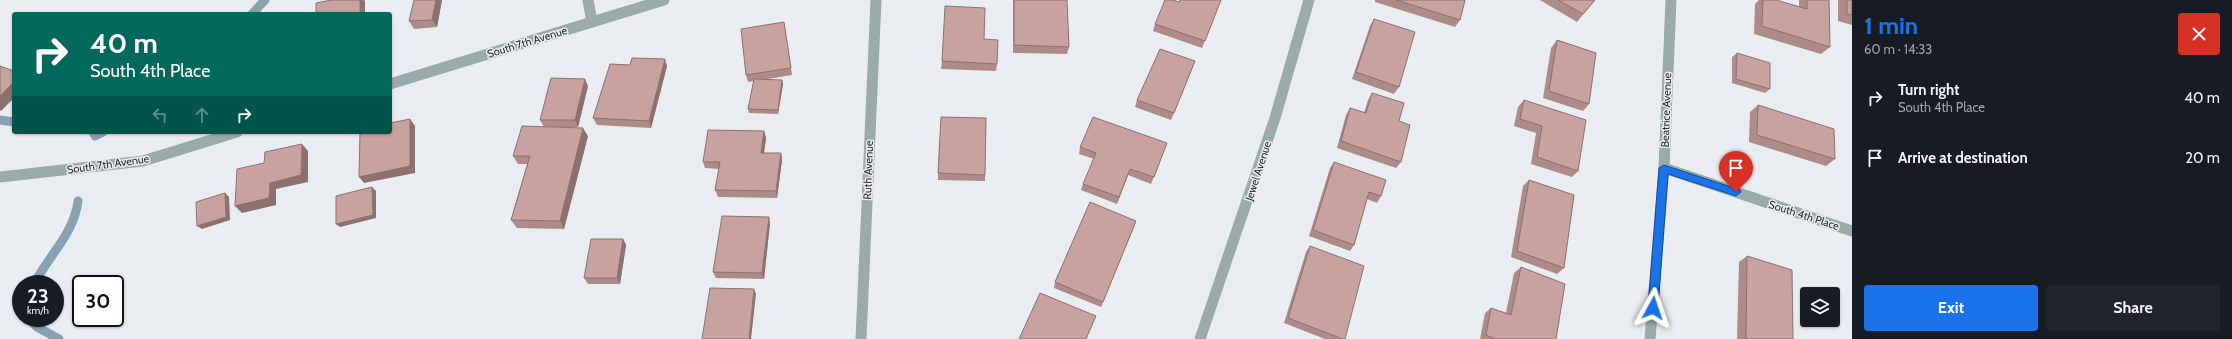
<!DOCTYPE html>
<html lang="en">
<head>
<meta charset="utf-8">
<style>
	body { margin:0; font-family:Cabin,sans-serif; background:#20242c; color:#f1f3f6; height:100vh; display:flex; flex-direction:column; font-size:15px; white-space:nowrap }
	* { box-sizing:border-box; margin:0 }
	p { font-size:13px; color:#9ea1a6 }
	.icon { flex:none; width:22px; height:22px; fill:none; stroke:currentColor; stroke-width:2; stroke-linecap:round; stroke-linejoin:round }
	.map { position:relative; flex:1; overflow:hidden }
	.details { display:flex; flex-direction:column; background:#171b24; width:380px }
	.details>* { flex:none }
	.top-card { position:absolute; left:12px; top:12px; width:380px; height:122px; border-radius:4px; box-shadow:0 1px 3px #0004; background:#00695c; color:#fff; overflow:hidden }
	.buttons { position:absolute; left:1800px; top:287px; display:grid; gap:8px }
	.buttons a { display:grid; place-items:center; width:40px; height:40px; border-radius:4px; background:#171b24; box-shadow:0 1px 3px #0004; font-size:20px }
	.speed { position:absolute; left:12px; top:275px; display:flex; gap:8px; font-size:20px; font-weight:700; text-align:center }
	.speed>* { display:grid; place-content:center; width:52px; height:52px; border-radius:50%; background:#171b24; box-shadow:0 1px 3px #0004; line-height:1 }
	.speed small { font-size:10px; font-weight:400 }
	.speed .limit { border:2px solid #111; border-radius:6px; background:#fff; color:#111 }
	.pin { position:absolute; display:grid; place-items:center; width:34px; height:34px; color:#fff; margin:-41px -17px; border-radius:50% 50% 50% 0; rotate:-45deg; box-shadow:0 0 4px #0007 }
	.pin .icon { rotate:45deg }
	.me { position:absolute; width:44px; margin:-22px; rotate:5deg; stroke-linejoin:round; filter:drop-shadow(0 0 3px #0008) }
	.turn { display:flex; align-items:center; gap:14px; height:84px; padding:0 12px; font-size:18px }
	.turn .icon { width:52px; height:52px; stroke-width:2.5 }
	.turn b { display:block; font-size:28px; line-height:34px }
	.lanes { display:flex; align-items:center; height:38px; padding:0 12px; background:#0003; justify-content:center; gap:20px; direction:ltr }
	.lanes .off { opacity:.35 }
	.round { display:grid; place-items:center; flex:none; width:42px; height:42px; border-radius:4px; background:#20242c }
	.headline { display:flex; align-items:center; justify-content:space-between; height:68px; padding:0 12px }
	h1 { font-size:24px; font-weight:700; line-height:30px; color:#1a73e8 }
	.action { display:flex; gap:8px; margin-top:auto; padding:8px 12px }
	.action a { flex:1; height:46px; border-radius:4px; background:#1a73e8; color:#fff; font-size:16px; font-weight:700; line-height:46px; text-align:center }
	.action a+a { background:#20242c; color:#f1f3f6 }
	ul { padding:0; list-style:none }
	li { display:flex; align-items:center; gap:12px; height:60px; padding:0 12px }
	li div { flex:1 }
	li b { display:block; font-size:15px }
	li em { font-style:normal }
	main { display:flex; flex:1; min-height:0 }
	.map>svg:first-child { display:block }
</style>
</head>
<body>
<main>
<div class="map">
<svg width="1852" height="339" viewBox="0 0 1852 339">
	<rect width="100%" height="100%" fill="#e9edf2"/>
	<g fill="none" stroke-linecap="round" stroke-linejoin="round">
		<!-- stream -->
		<g stroke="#89a2b0" stroke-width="9">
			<path d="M252,14L265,0"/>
			<path d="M0,120L14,122"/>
			<path d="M93,132L95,136L103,132"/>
			<path d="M34,284C49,255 74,234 78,201"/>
			<path d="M28,318L37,327L59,339"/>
		</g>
		<!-- minor -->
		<g stroke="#9aacaa" stroke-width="11">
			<path d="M588,0L592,22"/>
			<path d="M1664,168L1852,231"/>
			<path d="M861,339L876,0"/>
			<path d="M1200,339L1275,118L1309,0"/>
			<path d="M1650,339L1664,168L1671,0"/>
		</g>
		<!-- tertiary -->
		<g stroke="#9aacaa" stroke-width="11">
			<path d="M390,84L664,0"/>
			<path d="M0,177L143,161L237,132"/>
		</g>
	</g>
	<!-- wall -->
	<g fill="#ac8b88">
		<path d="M442,0L437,27L414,29L409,21Z"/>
		<path d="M1013,0H1067L1069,47L1067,54L1013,53Z"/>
		<path d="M1221,0L1202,48L1153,31L1155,24L1179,2Z"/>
		<path d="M1375,0H1465L1460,20L1455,27L1375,2Z"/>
		<path d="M1540,0H1595L1577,22Z"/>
		<path d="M1759,0H1776L1799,7V0H1829L1830,47L1821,54L1754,34L1755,4Z"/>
		<path d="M1838,0H1852V25L1838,21Z"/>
		<path d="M1374,19L1399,87L1394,94L1352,79L1370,26Z"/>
		<path d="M784,22L792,75L762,80H782L783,84L778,114L749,113L748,109L754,81L748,82L746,75Z"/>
		<path d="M984,39L997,64L996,71L941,69L942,61Z"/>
		<path d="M1557,40L1589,104L1583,111L1543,98L1551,48Z"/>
		<path d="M1737,53L1770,89L1765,93L1732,83V57Z"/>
		<path d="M630,65L667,66L651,128L597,125L593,118Z"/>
		<path d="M1192,69L1171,120L1135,107L1137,100Z"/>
		<path d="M588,86L578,127H544L540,120Z"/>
		<path d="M1372,93L1399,121L1401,162L1396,168L1337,148L1346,115L1350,108L1364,113L1368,100Z"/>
		<path d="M1524,100L1578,171L1572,177L1531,164L1536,133L1514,126L1518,107Z"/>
		<path d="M1758,105L1835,159L1826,166L1749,142L1750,112Z"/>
		<path d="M764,131L766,138L764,153H781L782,160L777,198L718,197L715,190L719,169L705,168L703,162Z"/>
		<path d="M588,136L564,229L517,228L511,220L527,164H518L513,156Z"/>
		<path d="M1167,143L1151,184L1128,175L1117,204L1081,190L1083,184L1094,159L1079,154L1080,147Z"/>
		<path d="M1334,162L1381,196L1377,203L1367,199L1354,245L1350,251L1309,236L1330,168Z"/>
		<path d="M938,173L985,175V181L938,180Z"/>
		<path d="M1529,180L1564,268L1557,274L1511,257L1523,186Z"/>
		<path d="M1136,221L1101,307L1054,288L1055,282Z"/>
		<path d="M770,223L764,279L716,278L713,272Z"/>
		<path d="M623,239L626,245L620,284H588L584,278Z"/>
		<path d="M1310,246L1345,339H1325L1284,323L1306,252Z"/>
		<path d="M1747,256L1793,339H1737L1739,262Z"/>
		<path d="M1521,267L1556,339H1480L1485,313L1491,308L1506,313L1514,273Z"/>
	</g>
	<!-- shaded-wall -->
	<g fill="#8c716f">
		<path d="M360,0H364L365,1V14H360Z"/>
		<path d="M436,0H442L437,27L432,20Z"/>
		<path d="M665,59L667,66L651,128L649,121Z"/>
		<path d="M585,79L588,86L578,127L575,120Z"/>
		<path d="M782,80L783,84L778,114V110Z"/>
		<path d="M14,82V98L1,111L0,110V96Z"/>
		<path d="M410,119L415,126V173L364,183L359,177Z"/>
		<path d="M583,128L588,136L564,229L560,221Z"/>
		<path d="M764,131L766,138L763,159L761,153Z"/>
		<path d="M302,144L308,151V182L276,189V205L242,213L235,206Z"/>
		<path d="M781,153L782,160L777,198L776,191Z"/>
		<path d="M1130,169L1128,175L1117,204L1119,197Z"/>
		<path d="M372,187L376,191V218L340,227L336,224Z"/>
		<path d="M225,193L229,197L230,220L202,229L197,226Z"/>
		<path d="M769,217L770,223L764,279L762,273Z"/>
		<path d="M1136,221L1134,227L1101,307L1103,302Z"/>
		<path d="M623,239L626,245L620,284L617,278Z"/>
		<path d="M754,289L756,294L751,339H749Z"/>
	</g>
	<!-- building -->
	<g fill="#c8a29e" stroke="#8c716f">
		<path d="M331,0H360V14H316V3Z"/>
		<path d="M414,0H436L432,20L409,21Z"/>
		<path d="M1014,0H1067L1069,47L1014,45Z"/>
		<path d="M1165,0H1173L1179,2L1180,0H1221L1205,41L1155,24Z"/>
		<path d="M1396,0H1465L1460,20Z"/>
		<path d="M1558,0H1595L1583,14Z"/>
		<path d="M1763,0H1776L1807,9V0H1829L1830,47L1762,26Z"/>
		<path d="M1847,0H1852V15L1847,14Z"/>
		<path d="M945,6L985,8L984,39L998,40L997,64L942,61Z"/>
		<path d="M1374,19L1415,32L1399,87L1356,72Z"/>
		<path d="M784,22L791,68L746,75L741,29Z"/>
		<path d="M1557,40L1596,53L1589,104L1549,91Z"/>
		<path d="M1160,49L1195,61L1174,113L1137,100Z"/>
		<path d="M1737,53L1770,63V89L1736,79Z"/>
		<path d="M632,58L665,59L649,121L593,118L610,64L630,65Z"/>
		<path d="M0,66L14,71V82L0,96Z"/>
		<path d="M551,78L585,79L575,120H540Z"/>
		<path d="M754,79L782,80L778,110L748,109Z"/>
		<path d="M1372,93L1404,103L1399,121L1410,125L1401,162L1341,141L1350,108L1366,113Z"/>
		<path d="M1524,100L1586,120L1578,171L1537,157L1542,126L1520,119Z"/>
		<path d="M1758,105L1834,129L1835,159L1757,135Z"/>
		<path d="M941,117L986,118L985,175L938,173Z"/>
		<path d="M1093,117L1167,143L1154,177L1130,169L1119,197L1083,184L1096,153L1080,147Z"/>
		<path d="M410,119V166L359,177L360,132H390V123Z"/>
		<path d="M522,126L583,128L560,221L511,220L530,156H513Z"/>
		<path d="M708,130L764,131L761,153H781L776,191L715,190L720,162H703Z"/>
		<path d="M302,144L301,175L270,183L269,198L235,206L237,169L264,163L265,152Z"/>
		<path d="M1334,162L1386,180L1381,196L1369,192L1354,245L1313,230Z"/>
		<path d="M1529,180L1574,195L1564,268L1517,251Z"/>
		<path d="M372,187L373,215L336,224V196Z"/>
		<path d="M225,193L226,217L197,226L196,202Z"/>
		<path d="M1090,202L1136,221L1103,302L1055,282Z"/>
		<path d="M722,216L769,217L762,273L713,272Z"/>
		<path d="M591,239H623L617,278H584Z"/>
		<path d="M1310,246L1364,266L1345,339H1343L1288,318Z"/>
		<path d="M1747,256L1792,270L1793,339H1746Z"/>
		<path d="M1521,267L1565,284L1556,339H1495L1486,335L1491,308L1511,315Z"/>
		<path d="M710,288L754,289L749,339H702Z"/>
		<path d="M1040,293L1096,316L1086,339H1019Z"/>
	</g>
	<!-- route -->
	<path fill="#1a73e8" stroke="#114b97" d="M1664,165L1740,190L1741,192L1736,196L1668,174L1658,308L1653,313L1648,308L1659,168Z"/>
	<g text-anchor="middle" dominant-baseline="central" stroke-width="3" stroke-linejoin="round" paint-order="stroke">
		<!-- street labels -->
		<g font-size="11" fill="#2d2f31" stroke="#e9edf2">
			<text transform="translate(527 42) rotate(-17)">South 7th Avenue</text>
			<text transform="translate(1666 110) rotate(-88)">Beatrice Avenue</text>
			<text transform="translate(108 164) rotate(-8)">South 7th Avenue</text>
			<text transform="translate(868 170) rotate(-88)">Ruth Avenue</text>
			<text transform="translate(1258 171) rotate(-72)">Jewel Avenue</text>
			<text transform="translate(1804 215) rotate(18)">South 4th Place</text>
		</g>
	</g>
</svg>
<div class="buttons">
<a><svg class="icon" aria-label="layers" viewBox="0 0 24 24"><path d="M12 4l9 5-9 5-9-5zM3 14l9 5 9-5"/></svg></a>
</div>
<div class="speed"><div>23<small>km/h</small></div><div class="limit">30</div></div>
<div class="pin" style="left:1736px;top:192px;background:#d93025"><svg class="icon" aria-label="arrive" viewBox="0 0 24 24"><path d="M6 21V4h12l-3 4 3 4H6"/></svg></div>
<svg class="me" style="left:1653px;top:308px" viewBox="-20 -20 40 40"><path d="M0-17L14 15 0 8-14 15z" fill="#1a73e8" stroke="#fff" stroke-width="4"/></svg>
<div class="top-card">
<div class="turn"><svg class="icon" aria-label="right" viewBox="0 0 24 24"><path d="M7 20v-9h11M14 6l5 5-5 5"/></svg><div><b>40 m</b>South 4th Place</div></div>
<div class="lanes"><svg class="icon off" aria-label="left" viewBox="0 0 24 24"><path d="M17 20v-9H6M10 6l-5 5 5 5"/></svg><svg class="icon off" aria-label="ahead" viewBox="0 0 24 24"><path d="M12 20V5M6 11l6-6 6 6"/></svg><svg class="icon" aria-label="right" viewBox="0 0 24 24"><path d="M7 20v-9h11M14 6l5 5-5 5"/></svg></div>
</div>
</div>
<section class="details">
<div class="headline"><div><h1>1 min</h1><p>60 m · 14:33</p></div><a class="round" style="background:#d93025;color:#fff"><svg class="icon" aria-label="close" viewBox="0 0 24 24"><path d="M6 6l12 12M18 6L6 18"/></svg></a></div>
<ul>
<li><svg class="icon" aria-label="right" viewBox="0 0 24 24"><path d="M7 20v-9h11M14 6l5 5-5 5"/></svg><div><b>Turn right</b><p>South 4th Place</p></div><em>40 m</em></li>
<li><svg class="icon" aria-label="arrive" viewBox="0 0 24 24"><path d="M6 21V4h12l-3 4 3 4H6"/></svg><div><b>Arrive at destination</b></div><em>20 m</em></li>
</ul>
<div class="action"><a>Exit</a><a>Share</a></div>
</section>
</main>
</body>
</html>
